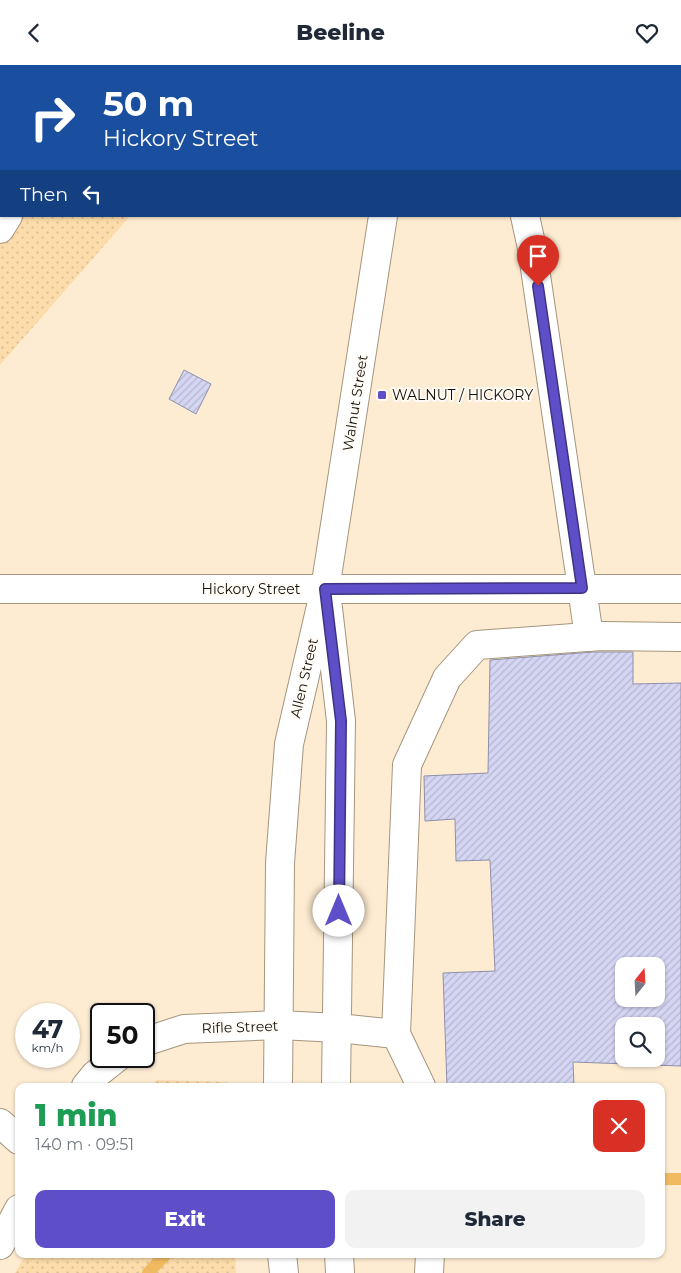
<!DOCTYPE html>
<html lang="en">
<head>
<meta charset="utf-8">
<style>
	body { margin:0; font-family:Montserrat,sans-serif; background:#f2f2f3; color:#1f2937; height:100vh; display:flex; flex-direction:column; font-size:19px; white-space:nowrap }
	* { box-sizing:border-box; margin:0 }
	p { font-size:16px; color:#747a83 }
	.icon { flex:none; width:28px; height:28px; fill:none; stroke:currentColor; stroke-width:2; stroke-linecap:round; stroke-linejoin:round }
	.map { position:relative; flex:1; overflow:hidden }
	.side { position:absolute; left:15px; top:1018px; width:650px; height:175px; display:flex; flex-direction:column; background:#fff; border-radius:10px; box-shadow:0 1px 4px #0004 }
	.side>* { flex:none }
	.top-card { position:absolute; left:0px; top:0px; width:681px; height:152px; box-shadow:0 1px 4px #0004; background:#1a4fa0; color:#fff; overflow:hidden }
	.needle { width:32px; rotate:18deg }
	.fabs { position:absolute; left:615px; top:892px; display:grid; gap:10px }
	.fabs a { display:grid; place-items:center; width:50px; height:50px; border-radius:10px; background:#fff; box-shadow:0 1px 4px #0004; font-size:25px }
	.speed { position:absolute; left:15px; top:938px; display:flex; gap:10px; font-size:25px; font-weight:700; text-align:center }
	.speed>* { display:grid; place-content:center; width:65px; height:65px; border-radius:50%; background:#fff; box-shadow:0 1px 4px #0004; line-height:1 }
	.speed small { font-size:12px; font-weight:400 }
	.speed .limit { border:2px solid #111; border-radius:8px; background:#fff; color:#111 }
	.pin { position:absolute; display:grid; place-items:center; width:42px; height:42px; color:#fff; margin:-51px -21px; border-radius:50% 50% 50% 0; rotate:-45deg; box-shadow:0 0 5px #0007 }
	.pin .icon { rotate:45deg }
	.me { position:absolute; width:55px; margin:-28px; rotate:0deg; stroke-linejoin:round; filter:drop-shadow(0 0 4px #0008) }
	.turn { display:flex; align-items:center; gap:18px; height:105px; padding:0 20px; font-size:22px }
	.turn .icon { width:65px; height:65px; stroke-width:2.5 }
	.turn b { display:block; font-size:35px; line-height:42px }
	.then { display:flex; align-items:center; height:48px; padding:0 20px; background:#0003; gap:10px; font-size:19px }
	.round { display:grid; place-items:center; flex:none; width:52px; height:52px; border-radius:10px; background:#f2f2f3 }
	.overview { display:flex; align-items:center; justify-content:space-between; height:85px; padding:0 20px }
	h1 { font-size:30px; font-weight:800; line-height:38px; color:#1e9e55 }
	.primary-button { display:flex; gap:10px; margin-top:auto; padding:10px 20px }
	.primary-button a { flex:1; height:58px; border-radius:10px; background:#5e4fc8; color:#fff; font-size:20px; font-weight:800; line-height:58px; text-align:center }
	.primary-button a+a { background:#f2f2f3; color:#1f2937 }
	header { display:flex; justify-content:space-between; align-items:center; height:65px; padding:0 20px; background:#fff; font-size:22px; font-weight:800 }
	.map>svg:first-child { display:block }
</style>
</head>
<body>
<header><svg class="icon" aria-label="back" viewBox="0 0 24 24"><path d="M15 5l-7 7 7 7"/></svg>Beeline<svg class="icon" aria-label="heart" viewBox="0 0 24 24"><path d="M12 20l-8-8c-3-5 5-10 8-4 3-6 11-1 8 4z"/></svg></header>
<div class="map">
<svg width="681" height="1208" viewBox="0 0 681 1208">
	<defs>
		<pattern id="park-dots" width="8" height="8" patternUnits="userSpaceOnUse" patternTransform="scale(1.25)"><rect width="8" height="8" fill="#fddcab"/><path d="M2 2h.1M6 6h.1" fill="none" stroke="#d8bc92" stroke-width="1.8" stroke-linecap="round"/></pattern>
		<pattern id="building-hatch" width="6" height="6" patternUnits="userSpaceOnUse" patternTransform="scale(1.25)"><rect width="6" height="6" fill="#d5d6f3"/><path d="M-1 1l2-2M0 6l6-6M5 7l2-2" fill="none" stroke="#b6b6cf"/></pattern>
	</defs>
	<rect width="100%" height="100%" fill="#feecd2"/>
	<!-- park -->
	<g fill="url(#park-dots)">
		<path d="M0,0H335L1,1V151H130L0,300Z"/>
		<path d="M157,1015L227,1017V1021H151Z"/>
		<path d="M26,1189H235L236,1208H15Z"/>
	</g>
	<g fill="none" stroke-linecap="round" stroke-linejoin="round">
		<!-- stream -->
		<g stroke="#f1ba60" stroke-width="12">
			<path d="M661,1114H681"/>
			<path d="M148,1208L166,1189"/>
		</g>
	</g>
	<!-- building -->
	<g fill="url(#building-hatch)" stroke="#8e8faa" fill-rule="evenodd">
		<path d="M184,305L211,319L196,349L169,334Z"/>
		<path d="M593,587H633V619L681,618V1001L573,997L574,1021H447L443,908L495,906L490,795L456,796L455,754L425,756L424,711L488,708L490,595ZM624,901H656V934H624ZM624,961H656V994H624Z"/>
	</g>
	<g fill="none" stroke-linecap="round" stroke-linejoin="round">
		<defs>
			<g id="minor">
				<path d="M233,0L240,1"/>
				<path d="M107,1L108,0"/>
				<path d="M0,164L8,151"/>
				<path d="M582,523L589,572"/>
				<path d="M0,524H681"/>
				<path d="M338,963L396,969L421,1021"/>
				<path d="M396,969L407,700L447,613L477,580L601,571L681,572"/>
				<path d="M0,1058L19,1075"/>
				<path d="M429,1208L430,1189"/>
			</g>
			<g id="major">
				<path d="M484,0V1"/>
				<path d="M405,1L406,0"/>
				<path d="M525,151L532,183L582,523"/>
				<path d="M328,543L341,656L336,1021"/>
				<path d="M144,977L184,964L280,960L338,963"/>
				<path d="M86,1021L95,1010L119,991"/>
				<path d="M278,1021L280,798L289,679L325,524L383,151"/>
				<path d="M0,1180L19,1144"/>
				<path d="M282,1189L284,1208"/>
				<path d="M339,1189L340,1208"/>
			</g>
		</defs>
		<!-- minor casing -->
		<use href="#minor" stroke="#a5957d" stroke-width="30"/>
		<!-- major casing -->
		<use href="#major" stroke="#a5957d" stroke-width="30"/>
		<!-- minor -->
		<use href="#minor" stroke="#fff" stroke-width="28"/>
		<!-- major -->
		<use href="#major" stroke="#fff" stroke-width="28"/>
	</g>
	<g fill="none" stroke-linecap="round" stroke-linejoin="round">
		<defs>
			<path id="route" d="M339,846L341,656L325,524L582,523L538,221"/>
		</defs>
		<!-- route casing -->
		<use href="#route" stroke="#3d3382" stroke-width="12"/>
		<!-- route -->
		<use href="#route" stroke="#5e4fc8" stroke-width="9"/>
	</g>
	<!-- markers -->
	<rect fill="#5e4fc8" stroke="#fffbf6" stroke-width="2" x="377" y="325" width="10" height="10" rx="2.5"/>
	<g text-anchor="middle" dominant-baseline="central" stroke-width="4" stroke-linejoin="round" paint-order="stroke">
		<!-- poi labels -->
		<g font-size="14" fill="#150f06" stroke="#fffbf6" text-anchor="start">
			<text x="392" y="330">WALNUT / HICKORY</text>
		</g>
		<!-- street labels -->
		<g font-size="14" fill="#150f06" stroke="#fffbf6">
			<text transform="translate(355 338) rotate(-81)">Walnut Street</text>
			<text x="251" y="524">Hickory Street</text>
			<text transform="translate(304 613) rotate(-77)">Allen Street</text>
			<text transform="translate(240 962) rotate(-2)">Rifle Street</text>
		</g>
	</g>
</svg>
<div class="fabs">
<a><svg class="needle" viewBox="-14 -14 28 28"><path d="M0-13l5 13h-10z" fill="#e53935"/><path d="M0 13l5-13h-10z" fill="#747a83"/></svg></a>
<a><svg class="icon" aria-label="search" viewBox="0 0 24 24"><circle cx="10" cy="10" r="6"/><path d="M15 15l6 6"/></svg></a>
</div>
<div class="speed"><div>47<small>km/h</small></div><div class="limit">50</div></div>
<div class="pin" style="left:538px;top:221px;background:#d93025"><svg class="icon" aria-label="arrive" viewBox="0 0 24 24"><path d="M6 21V4h12l-3 4 3 4H6"/></svg></div>
<svg class="me" style="left:339px;top:846px" viewBox="-20 -20 40 40"><circle r="19" fill="#fff"/><path d="M0-13L10 11 0 6-10 11z" fill="#5e4fc8"/></svg>
<div class="top-card">
<div class="turn"><svg class="icon" aria-label="right" viewBox="0 0 24 24"><path d="M7 20v-9h11M14 6l5 5-5 5"/></svg><div><b>50 m</b>Hickory Street</div></div>
<div class="then">Then<svg class="icon" aria-label="left" viewBox="0 0 24 24"><path d="M17 20v-9H6M10 6l-5 5 5 5"/></svg></div>
</div>
<section class="side">
<div class="overview"><div><h1>1 min</h1><p>140 m · 09:51</p></div><a class="round" style="background:#d93025;color:#fff"><svg class="icon" aria-label="close" viewBox="0 0 24 24"><path d="M6 6l12 12M18 6L6 18"/></svg></a></div>
<div class="primary-button"><a>Exit</a><a>Share</a></div>
</section>
</div>
</body>
</html>
